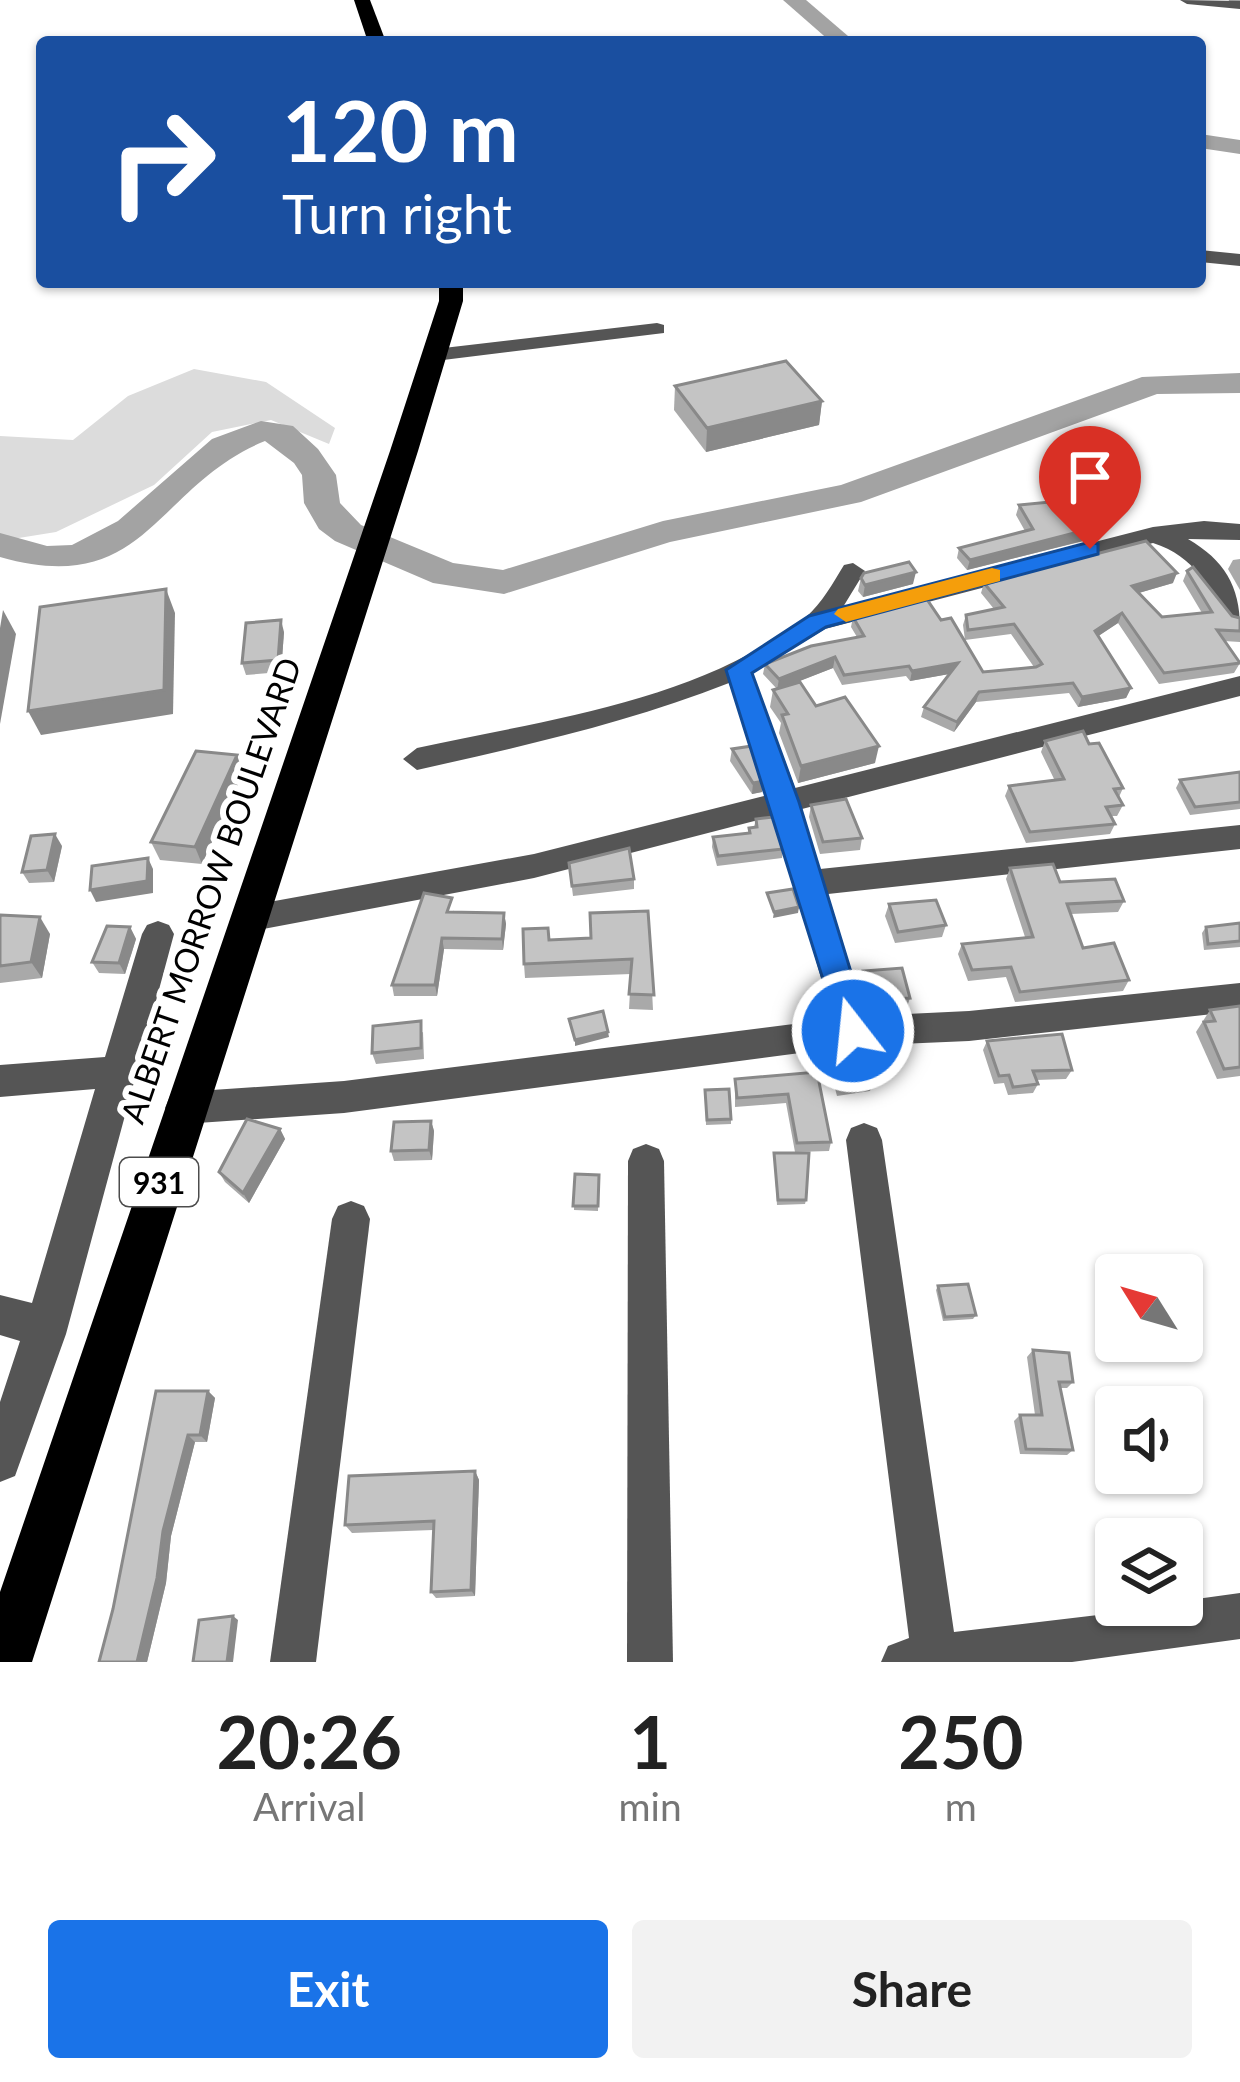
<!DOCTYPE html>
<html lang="en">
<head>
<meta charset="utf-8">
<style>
	body { margin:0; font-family:Lato,sans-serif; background:#f2f2f2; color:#222; height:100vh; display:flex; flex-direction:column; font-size:45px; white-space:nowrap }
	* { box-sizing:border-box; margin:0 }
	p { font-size:39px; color:#767676 }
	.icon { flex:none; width:66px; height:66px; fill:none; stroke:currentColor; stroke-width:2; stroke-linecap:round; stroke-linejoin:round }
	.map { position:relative; height:1662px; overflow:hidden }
	.sheet { display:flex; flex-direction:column; background:#fff; flex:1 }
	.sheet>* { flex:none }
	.banner { position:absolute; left:36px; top:36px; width:1170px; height:252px; border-radius:12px; box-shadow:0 3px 9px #0004; background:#1a4fa0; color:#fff; overflow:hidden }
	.needle { width:78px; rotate:307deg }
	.fabs { position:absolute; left:1095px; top:1254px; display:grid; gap:24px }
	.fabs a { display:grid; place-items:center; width:108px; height:108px; border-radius:12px; background:#fff; box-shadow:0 3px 9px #0004; font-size:60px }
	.pin { position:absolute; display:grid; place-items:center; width:102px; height:102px; color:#fff; margin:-123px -51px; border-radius:50% 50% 50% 0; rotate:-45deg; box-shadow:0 0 12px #0007 }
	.pin .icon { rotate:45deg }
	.me { position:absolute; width:132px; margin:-66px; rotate:344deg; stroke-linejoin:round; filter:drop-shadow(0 0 9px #0008) }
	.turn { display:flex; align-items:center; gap:42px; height:252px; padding:0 48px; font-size:54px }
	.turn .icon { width:156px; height:156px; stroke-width:2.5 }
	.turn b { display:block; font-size:84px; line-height:102px }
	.eta { display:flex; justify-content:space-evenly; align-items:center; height:204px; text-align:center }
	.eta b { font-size:72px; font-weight:700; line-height:84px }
	.primary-button { display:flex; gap:24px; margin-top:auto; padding:24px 48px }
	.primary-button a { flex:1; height:138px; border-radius:12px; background:#1a73e8; color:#fff; font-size:48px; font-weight:700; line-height:138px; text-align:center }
	.primary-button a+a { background:#f2f2f2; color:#222 }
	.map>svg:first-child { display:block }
</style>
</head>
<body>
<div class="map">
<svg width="1240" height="1662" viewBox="0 0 1240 1662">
	<rect width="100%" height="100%" fill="#fff"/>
	<!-- green -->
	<path fill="#dcdcdc" d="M194,369L266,382L335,428L329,444L271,420L212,432L154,485L56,532L0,541V436L73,440L128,396Z"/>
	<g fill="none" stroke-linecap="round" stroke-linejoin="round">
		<!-- stream -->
		<path stroke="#a3a3a3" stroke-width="4.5" d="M1231,0L1240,1"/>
		<!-- river -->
		<g fill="#a3a3a3" fill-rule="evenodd">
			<path d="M783,0H806L855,42H831Z"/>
			<path d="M1200,134L1240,140V154L1200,148Z"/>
			<path d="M1240,373V393L1157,394L861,502L670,542L504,594L433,583L335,541L319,529L304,503L302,475L294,463L265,441C154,486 148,599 0,557V533L47,546L72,545L118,521L212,439L261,421L293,426L318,449L336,475L340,503L361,525L453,563L503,570L663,521L841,485L1142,377Z"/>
		</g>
		<!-- minor -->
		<g fill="#555" fill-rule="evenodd">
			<path d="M1180,0L1240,1V9L1187,4Z"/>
			<path d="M1200,250L1240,254V266L1200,262Z"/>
			<path d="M657,323L664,325V333L435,361L425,355L435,349Z"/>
			<path d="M1204,521L1240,524V540L1188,539C1224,560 1240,586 1240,627L1231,624C1210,589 1195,556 1153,543L825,629L752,673L795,788L1240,676V696L802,809L820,869L1240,825V849L828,894L865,1016L969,1011L1240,983V1011L969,1041L853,1046L344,1113L183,1124L170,1120L165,1108L170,1096L183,1092L344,1081L833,1019L774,816L534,878L247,932L236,928L231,919L236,910L247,906L534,854L768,795L729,683C628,723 523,746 417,770L403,759L417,748C545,720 701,701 806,617C822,603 833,583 844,565L853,563L865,571L843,607L1153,527Z"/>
			<path d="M158,921L169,925L174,934L66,1334L15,1476L0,1482V1402L20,1341L0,1335V1295L32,1303L95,1089L0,1097V1065L105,1057L142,934L147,925Z"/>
			<path d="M864,1123L877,1128L882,1140L954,1632L1182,1605V1601L1240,1593V1639L1072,1662H881L888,1646L909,1638L846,1140L851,1128Z"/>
			<path d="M646,1144L659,1149L664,1161L673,1662H627L628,1161L633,1149Z"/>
			<path d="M351,1201L364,1206L370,1219L316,1662H270L332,1219L338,1206Z"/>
		</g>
		<!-- highway -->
		<g fill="#000" fill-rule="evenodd">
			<path d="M354,0H370L386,42H368Z"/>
			<path d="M439,282H463V301L418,451L32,1662H0V1592L390,451L439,301Z"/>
		</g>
	</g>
	<!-- wall -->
	<g fill="#a9a9a9">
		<path d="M675,386L822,401L819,425L706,452L674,410Z"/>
		<path d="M1019,505L1086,530L1083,541L967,570L957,558L959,548L1025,531L1016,515Z"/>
		<path d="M1240,559V590L1228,569L1233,560Z"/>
		<path d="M1187,571L1232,616L1240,618V642L1224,641L1240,663L1234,673L1159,684L1118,623L1098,636L1131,688L1126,698L1078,707L1069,693L976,702L954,732L921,717L924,707L949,674L910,681L906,676L842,685L833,668L786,686L816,706L875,763L798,783L779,733L781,723L770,707L773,690L777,689L763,674L765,664L857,637L851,627L853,617L941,620L983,672L1034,667L1011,634L965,640L963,625L966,615L994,609L981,593L984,583H1173L1139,593L1162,617L1202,613L1183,581Z"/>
		<path d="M861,578L913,584L863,597L858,591Z"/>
		<path d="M284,632L281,672L246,675L242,663Z"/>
		<path d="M1045,741L1089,744L1123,788L1119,797L1123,805L1117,816H1111L1115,824L1110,834L1026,843L1005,796L1009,786L1055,781L1041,752Z"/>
		<path d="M732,749L764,781L762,792L752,794L730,761Z"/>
		<path d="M1240,772V809L1190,815L1176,788L1180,780Z"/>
		<path d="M243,773L202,864L160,860L151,842Z"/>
		<path d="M811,805L862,838L860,850L820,854L809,817Z"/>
		<path d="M773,813L783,849L782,858L717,866L712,847L713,837L748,833L749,828L754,827L756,819L772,817Z"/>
		<path d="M62,846L54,882L29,883L22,872Z"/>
		<path d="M569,863L634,879V889L573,896Z"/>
		<path d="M1010,868L1124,901L1118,912L1071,914L1083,948L1129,980L1123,991L1015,1002L1006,977L968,981L958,954L962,944L1025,937L1006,879Z"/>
		<path d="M889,904L946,925L942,937L895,943L885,916Z"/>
		<path d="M454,910L453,912L504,913L506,924L503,950L444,949L437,996H394L392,985Z"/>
		<path d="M648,911L653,1010L629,1009L631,974L525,978L524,964L549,940L591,938Z"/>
		<path d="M0,915L50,934L42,978L0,983Z"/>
		<path d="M1240,923V947L1204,950L1202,933L1206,927Z"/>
		<path d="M130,927L136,939L125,974L99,973L92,962Z"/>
		<path d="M863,971L910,998L906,1010L868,1011L859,982Z"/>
		<path d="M1240,1006V1076L1217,1079L1196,1032L1210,1010Z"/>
		<path d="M423,1032L424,1059L376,1064L372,1053Z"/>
		<path d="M987,1041L1072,1070L1066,1079L1036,1080L1038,1084L1033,1093L1008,1095L1004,1083L994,1084L983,1050Z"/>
		<path d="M832,1055L874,1081L870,1091L837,1096L829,1066Z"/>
		<path d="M817,1072L831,1142L829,1151L795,1152L786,1103L735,1107V1079Z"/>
		<path d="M705,1090L731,1119V1124L706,1125Z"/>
		<path d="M431,1121L434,1131L432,1160L394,1161L391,1151Z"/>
		<path d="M280,1129L285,1139L249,1203L225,1182L219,1172Z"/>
		<path d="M774,1153L806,1200L805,1204L777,1205Z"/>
		<path d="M575,1174L599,1175L598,1211L574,1210Z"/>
		<path d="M938,1286L976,1315L973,1319L943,1321L936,1290Z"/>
		<path d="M1033,1350L1073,1382L1067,1388H1060L1073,1450L1067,1455L1020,1454L1014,1421L1020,1415H1035L1027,1357Z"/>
		<path d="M156,1391H208L215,1398L207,1442H195L171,1536L166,1583L147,1662H99L113,1609Z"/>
		<path d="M475,1471L479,1480L475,1596L436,1598L431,1592L433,1530L352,1533L345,1525Z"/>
	</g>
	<!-- shaded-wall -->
	<g fill="#898989">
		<path d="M822,401L819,425L706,452L707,428Z"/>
		<path d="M1086,530L1083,541L967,570L970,560Z"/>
		<path d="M916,572L913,584L863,597L865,585Z"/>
		<path d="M1177,573L1173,583L1128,596L1132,586Z"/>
		<path d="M166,589L175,613L173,714L41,735L28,711Z"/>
		<path d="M3,610L16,634L0,724V628Z"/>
		<path d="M1122,613L1118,623L1091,641L1095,631Z"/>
		<path d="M281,620L284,632L281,672L278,660Z"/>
		<path d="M835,657L833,668L777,690L779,679Z"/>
		<path d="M958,663L955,673L910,681L912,671Z"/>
		<path d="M1131,688L1126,698L1078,707L1082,697Z"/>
		<path d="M979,692L976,702L954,732L957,722Z"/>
		<path d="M879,746L875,763L798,783L801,766Z"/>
		<path d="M237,755L243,773L202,864L195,847Z"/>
		<path d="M764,781L762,792L752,794L753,783Z"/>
		<path d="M55,834L62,846L54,882L47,870Z"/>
		<path d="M148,858L153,869V893L96,902L90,890Z"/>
		<path d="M799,907L798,913L773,918L774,912Z"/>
		<path d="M504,913L506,924L503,950L502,939Z"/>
		<path d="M40,917L50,934L42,978L31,962Z"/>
		<path d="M130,927L136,939L125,974L119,963Z"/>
		<path d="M442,938L444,949L437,996L435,985Z"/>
		<path d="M608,1032L609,1037L575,1046V1040Z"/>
		<path d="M431,1121L434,1131L432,1160L429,1150Z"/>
		<path d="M280,1129L285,1139L249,1203L243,1193Z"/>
		<path d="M208,1391L215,1398L207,1442L200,1435Z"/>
		<path d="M188,1435L195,1442L171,1536L166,1583L147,1662H137L163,1531Z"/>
		<path d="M475,1471L479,1480L475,1596L471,1590Z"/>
		<path d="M233,1616L238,1620L233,1662H227Z"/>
	</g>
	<!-- building -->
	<g fill="#c4c4c4" stroke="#898989" stroke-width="3">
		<path d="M786,361L822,401L707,428L675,386Z"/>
		<path d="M1060,501L1074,525L1086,530L970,560L959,548L1033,529L1019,505Z"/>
		<path d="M1146,541L1177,573L1132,586L1162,617L1212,612L1187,571L1193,567L1232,616L1240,618V631L1217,630L1240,663L1164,673L1122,613L1095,631L1131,688L1082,697L1073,683L979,692L957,722L924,707L958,663L912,671L909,666L844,675L835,657L779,679L765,664L811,646L864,636L853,617L926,598L941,620L951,618L983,672L1036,667L1042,664L1014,624L968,630L966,615L1004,607L984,583Z"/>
		<path d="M909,562L916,572L865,585L861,578L864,573Z"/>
		<path d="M166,589L164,690L28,711L40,607Z"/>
		<path d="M281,620L278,660L242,663L246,623Z"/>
		<path d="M800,682L816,706L845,697L879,746L801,766L782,715L788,714L773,690Z"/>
		<path d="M1083,731L1089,744L1099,743L1123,788L1114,789L1123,805L1106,807L1115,824L1030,832L1009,786L1064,779L1045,741Z"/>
		<path d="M752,746L764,781L753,783L732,749Z"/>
		<path d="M196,751L237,755L195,847L151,842Z"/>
		<path d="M1240,772V802L1195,807L1180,780Z"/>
		<path d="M846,799L862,838L823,842L811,805Z"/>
		<path d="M773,813L783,849L718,856L713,837L750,833L749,828L757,827L756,819L774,817Z"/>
		<path d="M55,834L47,870L22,872L31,836Z"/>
		<path d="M629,848L634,879L572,886L569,863Z"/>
		<path d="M148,858L147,881L90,890L92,866Z"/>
		<path d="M1053,864L1060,882L1115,879L1124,901L1067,904L1083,948L1114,943L1129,980L1020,992L1011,967L972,970L962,944L1033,937L1010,868Z"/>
		<path d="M793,889L799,907L774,912L767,893Z"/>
		<path d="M424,893L452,898L447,912L504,913L502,939L442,938L435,985H392Z"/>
		<path d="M936,900L946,925L898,932L889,904Z"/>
		<path d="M648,911L654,995L629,994L632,959L524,964L523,929L548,928L549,940L591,938L590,913Z"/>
		<path d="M0,915L40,917L31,962L0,966Z"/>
		<path d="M1240,923V941L1208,944L1206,927Z"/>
		<path d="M107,926L130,927L119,963L92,962Z"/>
		<path d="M902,968L910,998L872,1000L863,971Z"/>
		<path d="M1240,1006V1067L1224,1069L1204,1022L1215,1021L1210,1010Z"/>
		<path d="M603,1011L608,1032L575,1040L569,1019Z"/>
		<path d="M421,1021V1048L372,1053L373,1026Z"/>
		<path d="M1062,1034L1072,1070L1033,1071L1038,1084L1013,1087L1009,1075L999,1076L987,1041Z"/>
		<path d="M864,1050L874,1081L841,1086L832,1055Z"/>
		<path d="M817,1072L831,1142L797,1143L788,1094L737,1098L735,1079Z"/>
		<path d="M729,1089L731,1119L707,1120L705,1090Z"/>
		<path d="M247,1119L280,1129L243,1193L219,1172Z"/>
		<path d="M431,1121L429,1150L391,1151L394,1122Z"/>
		<path d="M774,1153H809L806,1200H778Z"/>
		<path d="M575,1174L599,1175L598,1206H573Z"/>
		<path d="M968,1284L976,1315L945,1317L938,1286Z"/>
		<path d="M1033,1350L1069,1353L1073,1382H1059L1073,1450L1026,1449L1020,1415H1042Z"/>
		<path d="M156,1391H208L200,1435H188L163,1531L157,1578L137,1662H99L113,1609Z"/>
		<path d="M475,1471L471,1590L431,1592L434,1521L345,1525L349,1476Z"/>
		<path d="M233,1616L227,1662H193L199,1620Z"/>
	</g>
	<!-- route -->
	<path fill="#1a73e8" stroke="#114b97" stroke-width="3" d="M1090,542L1098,544V554L826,627L752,673L799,802L869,1031L864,1040L853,1044L842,1040L726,670L809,616Z"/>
	<!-- slow -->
	<path fill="#f59e0b" d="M992,568L1000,570V581L846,622L834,614L838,609Z"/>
	<g text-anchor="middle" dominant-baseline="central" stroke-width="12" stroke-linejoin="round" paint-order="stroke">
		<!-- shield labels -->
		<rect fill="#fff" stroke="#4c4c4c" stroke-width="3" x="120" y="1158" width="78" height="48" rx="9"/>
		<g font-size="30" font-weight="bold" fill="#000">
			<text x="159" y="1182">931</text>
		</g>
		<!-- street labels -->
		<g font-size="33" fill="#000" stroke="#fff">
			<text transform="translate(210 890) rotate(-71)">ALBERT MORROW BOULEVARD</text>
		</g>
	</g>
</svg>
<div class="fabs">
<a><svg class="needle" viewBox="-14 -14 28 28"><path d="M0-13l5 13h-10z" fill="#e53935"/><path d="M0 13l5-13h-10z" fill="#767676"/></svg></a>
<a><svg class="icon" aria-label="sound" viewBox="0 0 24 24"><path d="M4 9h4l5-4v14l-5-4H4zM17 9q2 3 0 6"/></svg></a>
<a><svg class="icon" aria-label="layers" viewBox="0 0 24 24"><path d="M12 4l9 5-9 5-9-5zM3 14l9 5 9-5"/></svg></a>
</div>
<div class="pin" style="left:1090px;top:549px;background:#d93025"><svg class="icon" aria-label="arrive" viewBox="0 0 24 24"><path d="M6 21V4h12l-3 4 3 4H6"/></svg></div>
<svg class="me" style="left:853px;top:1031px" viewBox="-20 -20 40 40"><circle r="17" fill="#1a73e8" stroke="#fff" stroke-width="3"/><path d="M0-11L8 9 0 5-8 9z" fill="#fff"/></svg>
<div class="banner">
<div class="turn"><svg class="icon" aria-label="right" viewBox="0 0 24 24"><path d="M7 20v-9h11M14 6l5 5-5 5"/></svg><div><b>120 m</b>Turn right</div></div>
</div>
</div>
<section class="sheet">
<div class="eta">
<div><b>20:26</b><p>Arrival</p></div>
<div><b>1</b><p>min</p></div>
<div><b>250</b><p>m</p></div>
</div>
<div class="primary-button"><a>Exit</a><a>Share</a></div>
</section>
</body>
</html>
